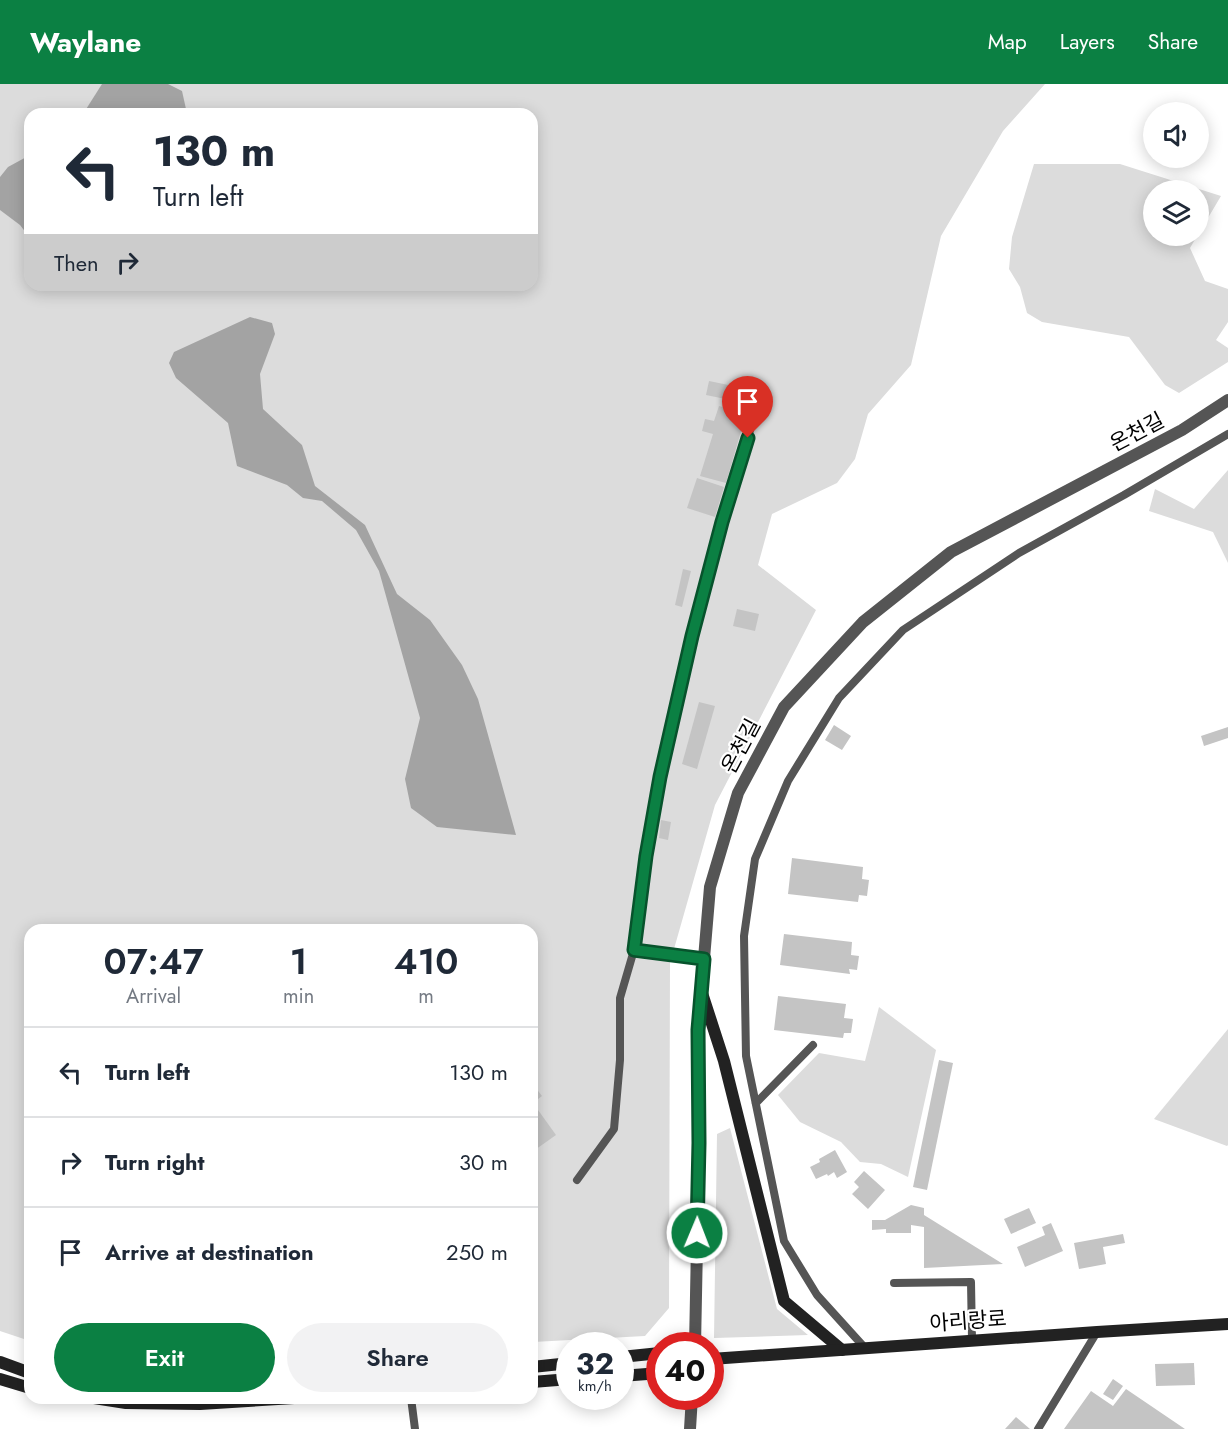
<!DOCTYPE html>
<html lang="en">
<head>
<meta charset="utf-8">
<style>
	body { margin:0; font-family:Jost,"Noto Sans KR",sans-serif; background:#f2f2f3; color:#1f2937; height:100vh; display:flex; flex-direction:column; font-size:22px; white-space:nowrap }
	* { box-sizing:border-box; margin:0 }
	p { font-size:20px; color:#747a83 }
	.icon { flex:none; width:33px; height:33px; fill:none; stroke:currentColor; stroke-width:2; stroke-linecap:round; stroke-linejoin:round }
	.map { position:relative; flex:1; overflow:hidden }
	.side { position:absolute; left:24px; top:840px; width:514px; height:480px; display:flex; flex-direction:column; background:#fff; border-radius:18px; box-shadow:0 3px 15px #0003 }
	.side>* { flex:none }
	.guide { position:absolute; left:24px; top:24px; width:514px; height:183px; border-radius:18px; box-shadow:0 3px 15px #0003; background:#fff; color:#1f2937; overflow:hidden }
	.controls { position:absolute; left:1143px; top:18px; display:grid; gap:12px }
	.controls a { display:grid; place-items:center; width:66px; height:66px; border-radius:50%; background:#fff; box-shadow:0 3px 15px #0003; font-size:30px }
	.speed { position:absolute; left:556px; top:1248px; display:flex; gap:12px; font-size:30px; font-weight:700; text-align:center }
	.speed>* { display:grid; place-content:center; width:78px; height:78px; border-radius:50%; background:#fff; box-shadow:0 3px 15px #0003; line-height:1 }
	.speed small { font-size:15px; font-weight:400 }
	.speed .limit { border:9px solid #d22; background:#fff; color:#111 }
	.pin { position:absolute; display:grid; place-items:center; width:51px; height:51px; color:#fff; margin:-62px -26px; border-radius:50% 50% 50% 0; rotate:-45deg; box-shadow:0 0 6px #0007 }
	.pin .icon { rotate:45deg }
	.me { position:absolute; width:66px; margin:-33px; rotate:1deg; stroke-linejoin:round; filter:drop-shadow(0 0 4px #0008) }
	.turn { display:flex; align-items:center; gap:21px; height:126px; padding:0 30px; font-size:27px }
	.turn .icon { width:78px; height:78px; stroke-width:2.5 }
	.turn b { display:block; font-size:42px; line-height:51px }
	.then { display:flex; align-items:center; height:57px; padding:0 30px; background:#0003; gap:12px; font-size:22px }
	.eta { display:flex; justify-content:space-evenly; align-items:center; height:102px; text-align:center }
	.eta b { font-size:36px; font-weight:600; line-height:42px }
	.button { display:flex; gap:12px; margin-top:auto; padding:12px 30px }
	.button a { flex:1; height:69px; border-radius:36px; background:#0b8043; color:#fff; font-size:24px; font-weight:600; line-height:69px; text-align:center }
	.button a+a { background:#f2f2f3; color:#1f2937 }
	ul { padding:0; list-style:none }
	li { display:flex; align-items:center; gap:18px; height:90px; padding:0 30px; border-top:2px solid #e0e1e3 }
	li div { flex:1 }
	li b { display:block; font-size:22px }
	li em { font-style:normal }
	header { display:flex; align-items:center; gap:36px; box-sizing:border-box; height:84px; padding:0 30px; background:#0b8043; color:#fff }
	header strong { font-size:28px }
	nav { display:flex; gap:33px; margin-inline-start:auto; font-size:21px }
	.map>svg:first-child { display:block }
</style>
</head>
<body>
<header>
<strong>Waylane</strong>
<nav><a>Map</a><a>Layers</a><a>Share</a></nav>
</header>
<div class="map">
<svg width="1228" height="1345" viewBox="0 0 1228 1345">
	<rect width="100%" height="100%" fill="#fff"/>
	<!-- green -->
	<g fill="#dcdcdc" fill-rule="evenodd">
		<path d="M0,0H1045L1003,47L941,152L911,281L868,330L855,375L837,399L772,430L758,481L816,526L715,721L670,879L669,1224L645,1252L533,1258L532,846H30V1257L0,1247ZM30,30H532V201H30Z"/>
		<path d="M1034,80H1120L1221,112L1199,149L1198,106H1154V152H1197L1190,164L1205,197L1228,205V238L1216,256L1228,264V278L1179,309L1165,301L1129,253L1042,238L1027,229L1020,203L1009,185L1012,153Z"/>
		<path d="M1228,386V479L1213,448L1149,427L1155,405L1194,425Z"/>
		<path d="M879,923L936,966L908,1093L881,1080L860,1078L841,1058L800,1038L778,1011L819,969L865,977Z"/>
		<path d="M1228,945V1061L1227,1062L1154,1035Z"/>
		<path d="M730,1044L777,1225L808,1251L714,1254L717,1050Z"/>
	</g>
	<!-- water -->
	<g fill="#a3a3a3">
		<path d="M102,0H168L182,7L186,25L180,30H83Z"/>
		<path d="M30,71V154L20,141L0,126V93L8,83Z"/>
		<path d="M250,233L272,239L275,250L260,290L263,325L302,361L315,402L365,441L397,510L430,536L462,581L478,615L516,751L437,743L411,724L405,695L420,634L379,487L356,446L322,417L303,414L287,401L237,382L228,339L176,294L169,279L174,268Z"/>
	</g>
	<!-- building -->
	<g fill="#c4c4c4">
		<path d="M709,297L743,304L740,318L706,311Z"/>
		<path d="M719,322L746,330L726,399L700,392L713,350L702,347L705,335L714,337Z"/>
		<path d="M697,394L724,403L715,433L687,424Z"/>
		<path d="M683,485L691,487L682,523L675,521Z"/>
		<path d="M737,525L759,530L755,547L733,542Z"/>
		<path d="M699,618L715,622L697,685L682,680Z"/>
		<path d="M834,641L851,652L842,666L825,656Z"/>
		<path d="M1228,643V654L1204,662L1201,652Z"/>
		<path d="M661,736L671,738L668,756L659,754Z"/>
		<path d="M792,774L863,783L862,795L869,796L867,812L859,811L858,818L788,810Z"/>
		<path d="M784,850L852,858L851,871L859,872L857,886L849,885L850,890L780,881Z"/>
		<path d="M778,912L846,920L844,934L853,935L851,949H844L843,954L774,946Z"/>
		<path d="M939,976L953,979L927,1106L913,1103Z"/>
		<path d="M532,999L542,1012L533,1019L556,1051L532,1068Z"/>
		<path d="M835,1066L847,1088L837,1094L834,1088L828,1092L827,1090L816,1095L810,1083L820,1078L819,1075Z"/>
		<path d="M864,1087L885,1106L868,1125L852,1110L859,1103L854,1098Z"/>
		<path d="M911,1121L924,1124V1131L1003,1180L924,1184V1143L911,1141V1149H886V1145L872,1146V1136H885Z"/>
		<path d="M1029,1124L1036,1139L1011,1150L1004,1135Z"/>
		<path d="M1051,1139L1063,1167L1025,1183L1017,1163L1045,1151L1042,1143Z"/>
		<path d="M1123,1150L1125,1159L1103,1163L1106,1180L1079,1185L1074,1159Z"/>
		<path d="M1194,1279L1195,1301L1156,1302L1155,1280Z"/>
		<path d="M1113,1295L1123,1302L1113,1316L1103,1310Z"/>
		<path d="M1126,1305L1185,1345H1064L1091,1307L1113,1322Z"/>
		<path d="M1016,1333L1030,1345H1005Z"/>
	</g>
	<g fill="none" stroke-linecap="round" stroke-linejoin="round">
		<!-- service -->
		<g stroke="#555" stroke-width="8">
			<path d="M634,866L647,772L660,693L692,552L722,438L754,333"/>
			<path d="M756,1019L813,961"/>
			<path d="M577,1096L614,1045L620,976V914L634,866L704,875"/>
			<path d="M894,1199L971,1198L972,1256"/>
			<path d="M865,1264L817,1211L784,1157L746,972L744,852L755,775L788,697L839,614L903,546L1019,469L1124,411L1228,350"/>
			<path d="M411,1314L415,1345"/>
			<path d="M1038,1345L1097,1248"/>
		</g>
		<!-- tertiary -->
		<g stroke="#555" stroke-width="12">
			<path d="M695,1262L699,1059L698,946L710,803L738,709L784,623L863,538L951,468L1182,346L1228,316"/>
			<path d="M690,1345L692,1312"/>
		</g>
		<!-- secondary -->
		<g stroke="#222" stroke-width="12">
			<path d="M701,906L724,977L784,1217L842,1266"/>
			<path d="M621,1273L660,1269"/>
			<path d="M711,1275L1097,1248L1228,1240"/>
			<path d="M0,1278L30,1289"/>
			<path d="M532,1283L570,1279"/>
			<path d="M621,1292L660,1289"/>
			<path d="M0,1295L30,1304"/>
			<path d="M532,1298L570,1295"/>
			<path d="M94,1314L126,1319L200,1320L294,1314"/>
		</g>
	</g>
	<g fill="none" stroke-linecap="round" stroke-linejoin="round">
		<defs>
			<path id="route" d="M697,1149L699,1059L698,946L704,875L634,866L646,772L660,693L692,552L722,438L748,354"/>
		</defs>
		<!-- route casing -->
		<use href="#route" stroke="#07532c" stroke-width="15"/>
		<!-- route -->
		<use href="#route" stroke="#0b8043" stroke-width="10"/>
	</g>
	<g text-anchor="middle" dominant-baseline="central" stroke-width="4.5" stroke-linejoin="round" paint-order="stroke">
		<!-- street labels -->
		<g font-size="21" fill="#000" stroke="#fff">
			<text transform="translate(1137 348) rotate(-28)">온천길</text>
			<text transform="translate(741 662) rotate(-62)">온천길</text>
			<text transform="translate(968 1237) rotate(-4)">아리랑로</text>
		</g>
	</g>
</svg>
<div class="controls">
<a><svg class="icon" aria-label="sound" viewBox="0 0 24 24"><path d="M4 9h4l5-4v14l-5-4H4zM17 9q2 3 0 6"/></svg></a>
<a><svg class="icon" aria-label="layers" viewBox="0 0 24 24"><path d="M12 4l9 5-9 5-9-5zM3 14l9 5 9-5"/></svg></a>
</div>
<div class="speed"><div>32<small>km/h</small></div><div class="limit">40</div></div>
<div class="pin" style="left:748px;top:354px;background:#d93025"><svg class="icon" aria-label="arrive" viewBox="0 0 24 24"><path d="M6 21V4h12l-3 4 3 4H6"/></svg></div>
<svg class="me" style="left:697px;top:1149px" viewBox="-20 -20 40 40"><circle r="17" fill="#0b8043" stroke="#fff" stroke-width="3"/><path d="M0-11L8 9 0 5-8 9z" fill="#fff"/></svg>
<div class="guide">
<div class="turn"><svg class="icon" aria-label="left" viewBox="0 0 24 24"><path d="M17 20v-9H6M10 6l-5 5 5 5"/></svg><div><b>130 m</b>Turn left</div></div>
<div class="then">Then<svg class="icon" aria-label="right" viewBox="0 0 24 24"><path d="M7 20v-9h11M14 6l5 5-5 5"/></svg></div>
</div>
<section class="side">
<div class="eta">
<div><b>07:47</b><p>Arrival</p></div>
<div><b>1</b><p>min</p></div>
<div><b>410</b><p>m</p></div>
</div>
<ul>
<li><svg class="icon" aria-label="left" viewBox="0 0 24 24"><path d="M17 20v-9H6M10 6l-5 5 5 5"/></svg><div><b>Turn left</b></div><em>130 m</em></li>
<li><svg class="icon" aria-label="right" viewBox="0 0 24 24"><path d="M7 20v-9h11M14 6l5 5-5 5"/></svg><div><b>Turn right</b></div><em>30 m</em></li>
<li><svg class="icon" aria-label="arrive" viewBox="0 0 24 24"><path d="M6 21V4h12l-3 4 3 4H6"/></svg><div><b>Arrive at destination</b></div><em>250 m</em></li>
</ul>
<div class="button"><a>Exit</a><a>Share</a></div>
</section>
</div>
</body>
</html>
